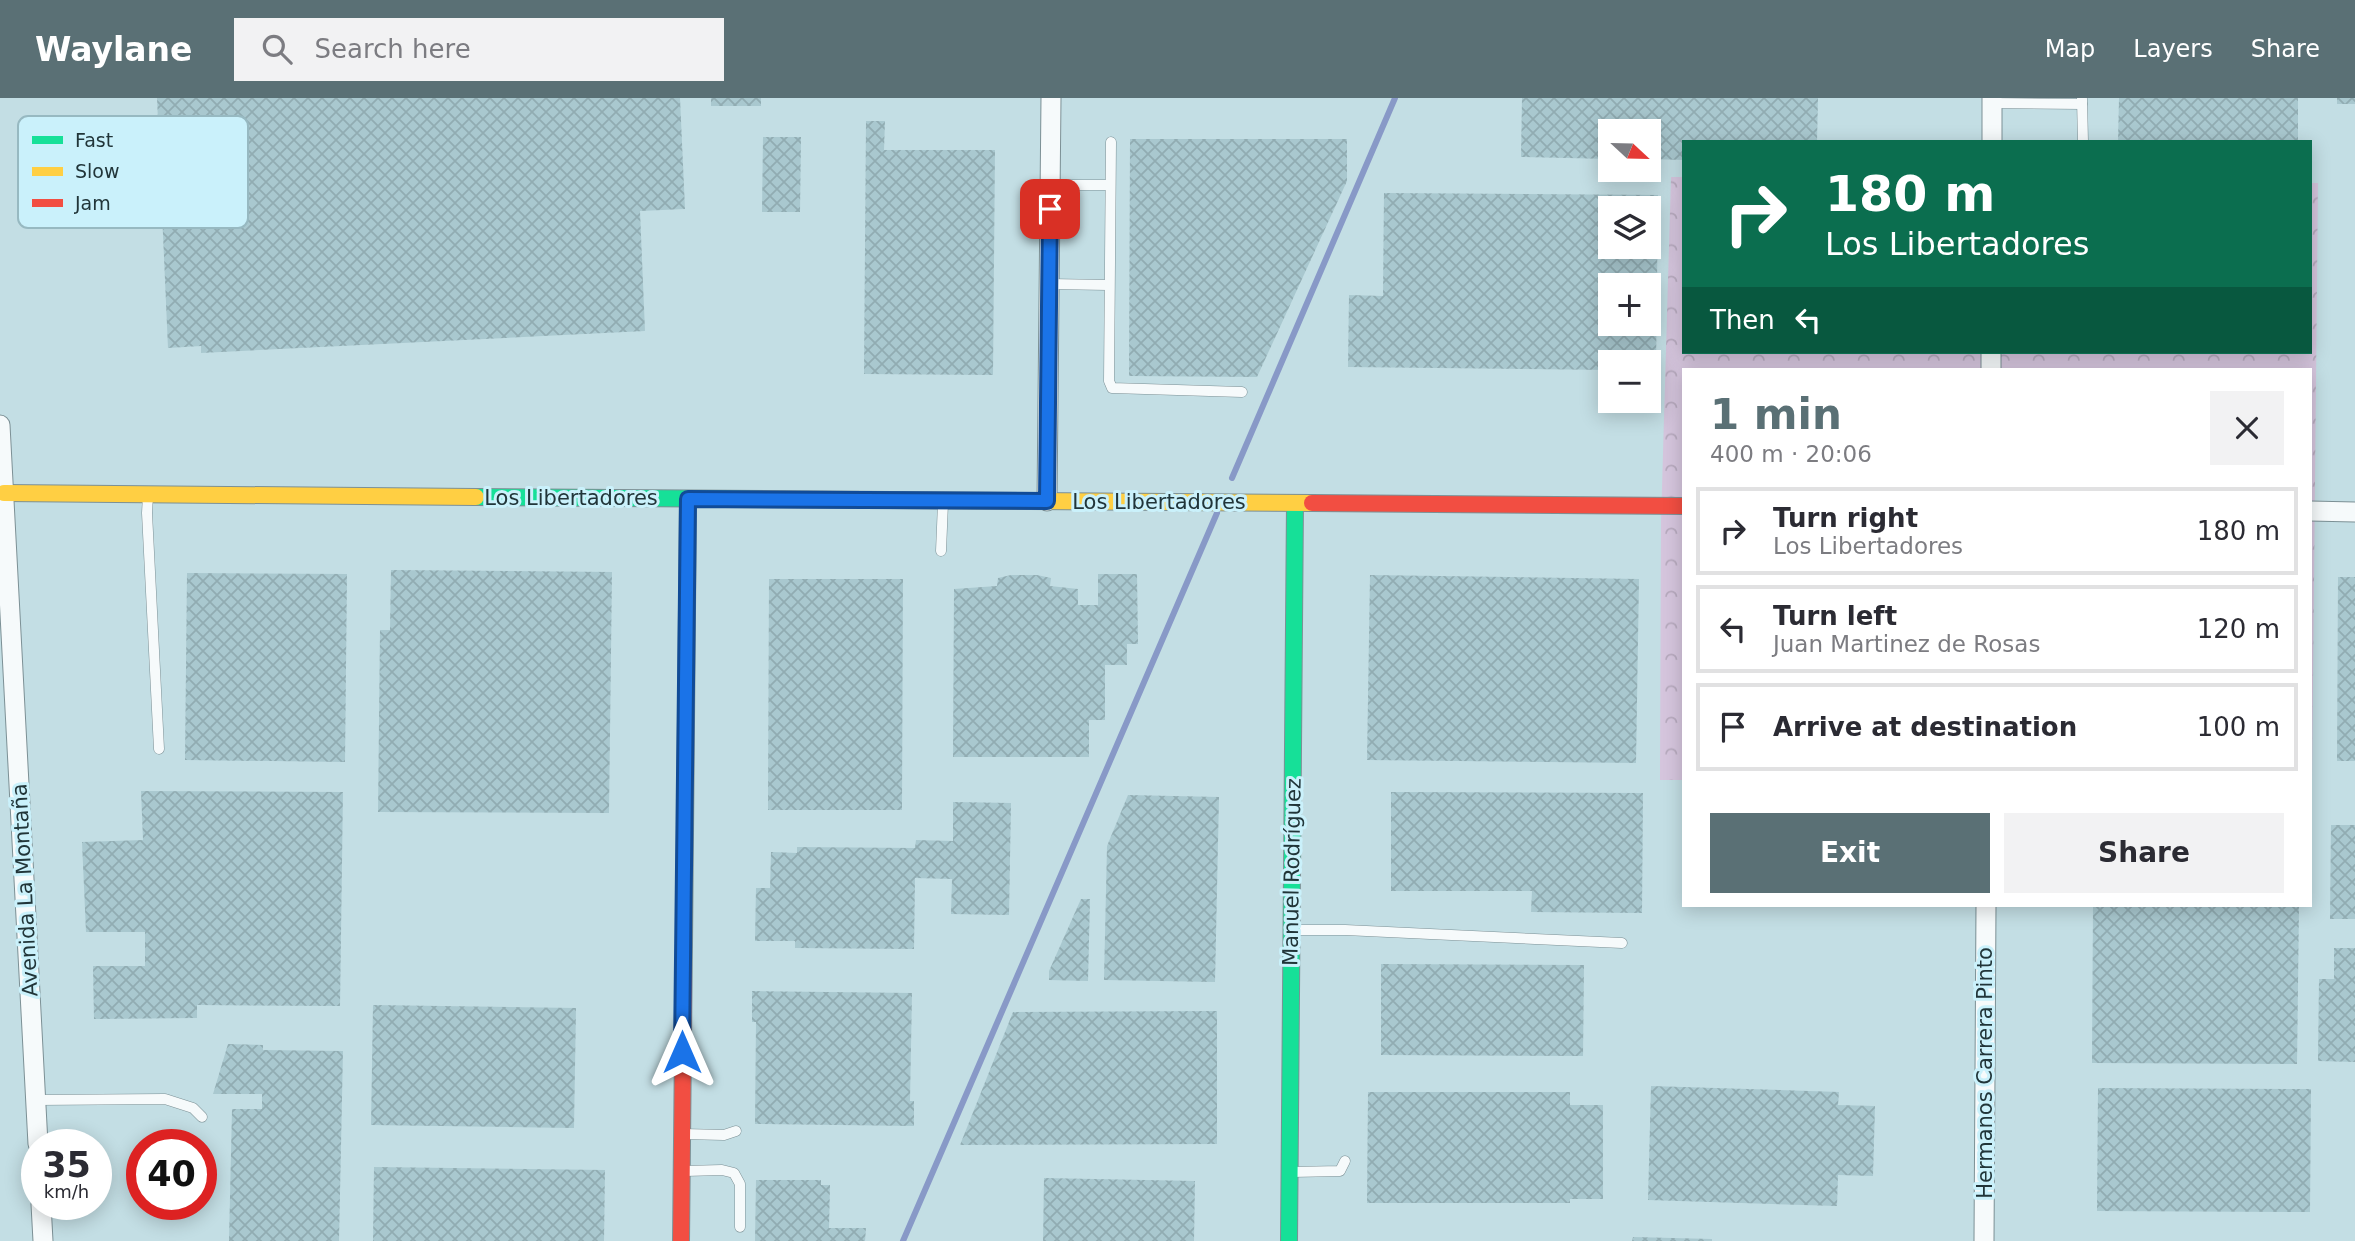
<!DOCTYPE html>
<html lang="en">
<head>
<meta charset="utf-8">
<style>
	body { margin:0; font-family:"DejaVu Sans",sans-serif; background:#f2f2f3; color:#2b2b33; height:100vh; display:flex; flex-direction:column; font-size:26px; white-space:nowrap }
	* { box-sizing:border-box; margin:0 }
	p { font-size:23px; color:#7c7c81 }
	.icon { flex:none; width:38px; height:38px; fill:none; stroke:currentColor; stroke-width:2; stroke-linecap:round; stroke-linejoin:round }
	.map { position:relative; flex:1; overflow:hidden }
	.sheet { position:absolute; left:1682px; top:270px; width:630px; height:539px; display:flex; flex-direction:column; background:#fff; border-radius:0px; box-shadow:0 4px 18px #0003 }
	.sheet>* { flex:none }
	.hud { position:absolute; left:1682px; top:42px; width:630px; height:214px; border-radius:0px; box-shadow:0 4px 18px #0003; background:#0b6e4f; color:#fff; overflow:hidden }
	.needle { width:46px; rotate:112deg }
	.tools { position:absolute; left:1598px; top:21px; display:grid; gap:14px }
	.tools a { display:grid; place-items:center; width:63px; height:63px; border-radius:0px; background:#fff; box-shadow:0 4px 18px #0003; font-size:35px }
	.speed { position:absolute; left:21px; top:1031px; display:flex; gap:14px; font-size:35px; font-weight:700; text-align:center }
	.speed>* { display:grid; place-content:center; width:91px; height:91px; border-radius:50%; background:#fff; box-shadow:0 4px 18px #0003; line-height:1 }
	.speed small { font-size:18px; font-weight:400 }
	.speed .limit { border:10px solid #d22; background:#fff; color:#111 }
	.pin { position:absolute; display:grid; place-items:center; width:60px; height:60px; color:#fff; margin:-30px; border-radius:14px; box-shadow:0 4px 10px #0006 }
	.me { position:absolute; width:77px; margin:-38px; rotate:0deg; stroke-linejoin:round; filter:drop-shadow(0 0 5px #0008) }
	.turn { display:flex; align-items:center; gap:24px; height:147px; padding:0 28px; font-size:32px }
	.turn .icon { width:91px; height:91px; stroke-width:2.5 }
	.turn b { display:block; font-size:49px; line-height:60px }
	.then { display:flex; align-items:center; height:66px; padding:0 28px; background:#0003; gap:14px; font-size:26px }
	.round { display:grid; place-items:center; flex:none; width:74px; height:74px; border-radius:0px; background:#f2f2f3 }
	.headline { display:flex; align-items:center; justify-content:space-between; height:119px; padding:0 28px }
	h1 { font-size:42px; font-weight:800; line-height:52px; color:#5a7075 }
	.button { display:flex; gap:14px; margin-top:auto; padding:14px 28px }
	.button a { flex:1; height:80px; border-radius:0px; background:#5a7075; color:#fff; font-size:28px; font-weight:800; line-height:80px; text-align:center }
	.button a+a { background:#f2f2f3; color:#2b2b33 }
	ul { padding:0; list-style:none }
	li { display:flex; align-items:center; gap:21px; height:88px; margin:0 14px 10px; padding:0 14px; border:4px solid #e1e1e2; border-radius:0px }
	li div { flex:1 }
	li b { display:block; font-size:26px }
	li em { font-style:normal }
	header { display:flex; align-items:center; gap:42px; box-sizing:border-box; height:98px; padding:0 35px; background:#5a7075; color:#fff }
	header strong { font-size:33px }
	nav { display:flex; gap:38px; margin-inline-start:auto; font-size:24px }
	.search { width:490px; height:63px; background:#f2f2f3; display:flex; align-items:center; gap:18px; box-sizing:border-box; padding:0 24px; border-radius:0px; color:#7c7c81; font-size:26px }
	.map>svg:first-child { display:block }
</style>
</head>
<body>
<header>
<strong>Waylane</strong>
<div class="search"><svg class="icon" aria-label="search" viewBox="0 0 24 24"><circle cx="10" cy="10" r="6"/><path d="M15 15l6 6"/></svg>Search here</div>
<nav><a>Map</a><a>Layers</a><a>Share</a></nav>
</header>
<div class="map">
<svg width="2355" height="1143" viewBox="0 0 2355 1143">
	<defs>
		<pattern id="park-crowns" width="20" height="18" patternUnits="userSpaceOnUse" patternTransform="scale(1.75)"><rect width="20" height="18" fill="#d5c5dd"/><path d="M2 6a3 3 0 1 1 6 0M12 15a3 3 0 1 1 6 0" fill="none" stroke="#b7aabe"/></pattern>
		<pattern id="building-cross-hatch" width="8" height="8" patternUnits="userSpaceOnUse" patternTransform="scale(1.75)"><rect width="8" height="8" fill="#a9c8cf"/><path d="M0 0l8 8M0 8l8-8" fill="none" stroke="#91acb2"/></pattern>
	</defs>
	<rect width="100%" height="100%" fill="#c3dee4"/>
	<!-- park -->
	<path fill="url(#park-crowns)" d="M1671,79H1683L1684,254H2310V85H2318L2312,685L2310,271H1684L1683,682H1660L1661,424Z"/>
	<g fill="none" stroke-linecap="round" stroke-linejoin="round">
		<!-- stream -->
		<g stroke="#8899c7" stroke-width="6">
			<path d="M1232,380L1395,0"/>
			<path d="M903,1143L1217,415"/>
		</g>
	</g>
	<!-- building -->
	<g fill="url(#building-cross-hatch)" fill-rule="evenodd">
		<path d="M157,0H680L685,111L640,113L645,233L201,255V248L168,250Z"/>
		<rect x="711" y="0" width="50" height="8"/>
		<path d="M1522,0H1818L1817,44H1684V62L1648,61V33H1610V61L1521,59Z"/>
		<path d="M2119,0H2298V44H2118Z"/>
		<rect x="2337" y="0" width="18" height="6"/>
		<path d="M866,23H885L884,52H995L993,277L864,276Z"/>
		<path d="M763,39H801L800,114H762Z"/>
		<path d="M1130,41H1347V83L1257,279L1129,278Z"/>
		<path d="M1384,95L1658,97L1656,272H1648V264H1610V272L1348,269L1349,197L1383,198ZM1610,110H1648V149H1610ZM1610,187H1648V226H1610Z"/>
		<path d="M391,472L612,474L609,715L378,714L380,532H390Z"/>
		<path d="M187,475L347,476L345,664L185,662Z"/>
		<path d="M1098,476H1137L1138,546H1127V567H1105V622H1089V659H953L954,491L997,488L998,480L1011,477H1037L1051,480L1050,488L1078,491V507H1098Z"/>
		<path d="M1370,477L1639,481L1636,665L1367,662Z"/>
		<path d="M2338,479H2355V663H2337Z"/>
		<path d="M769,481H903L902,712H768Z"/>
		<path d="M141,693L343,694L340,908L197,907V920L94,921L93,868H145V834H86L82,744L143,742Z"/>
		<path d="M1391,694L1643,695L1642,815L1531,814L1532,793H1391Z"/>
		<path d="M1128,697L1219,699L1215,884L1104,882L1107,748Z"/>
		<path d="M953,704L1011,705L1009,817L951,816L952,781L915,780L914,851L795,850V843H755L756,790H770L771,754L797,755V749L915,750L916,742L953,743Z"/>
		<path d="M2331,727H2355V821H2330Z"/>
		<path d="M1081,801H1090L1088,883L1049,882V873Z"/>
		<path d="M2093,807H2299L2297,966L2092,965Z"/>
		<path d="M2334,850H2355V964L2318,963L2319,881H2334Z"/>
		<path d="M1381,866L1584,867L1583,958L1381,957Z"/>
		<path d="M752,893L912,895L910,1003H914V1028L755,1026L756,924H752Z"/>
		<path d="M373,907L576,910L574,1030L371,1027Z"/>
		<path d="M1217,913V1046L960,1047L1013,914Z"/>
		<path d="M228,946L263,947V952L343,953L339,1143H229L232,1011H262V996H213Z"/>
		<path d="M1651,988L1839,994L1838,1007L1875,1008L1873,1078L1838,1077L1837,1108L1648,1102Z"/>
		<path d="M2098,990L2311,991L2310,1114L2097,1113Z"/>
		<path d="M1368,994H1570V1007H1603V1101H1570V1105H1367Z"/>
		<path d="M374,1069L605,1072L604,1143H373Z"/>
		<path d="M1044,1080L1195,1083L1194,1143H1043Z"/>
		<path d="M756,1082H821V1087H830L829,1130H866L865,1143H755Z"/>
		<path d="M1633,1139L1712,1141V1143H1632Z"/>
	</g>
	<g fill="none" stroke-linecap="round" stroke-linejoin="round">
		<defs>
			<g id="lane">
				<path d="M2082,1L2083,44"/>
				<path d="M1992,5L2082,6"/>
				<path d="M1111,44L1109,283L1112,290L1242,294"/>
				<path d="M1051,87H1110"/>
				<path d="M1050,186L1108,187"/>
				<path d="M148,397L147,415L159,651"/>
				<path d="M941,453L943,405"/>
				<path d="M1296,832H1345L1622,845"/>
				<path d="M36,1002L165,1001L193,1010L202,1019"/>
				<path d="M684,1036L724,1037L736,1033"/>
				<path d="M685,1073L722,1072L734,1075L740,1086V1129"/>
				<path d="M1292,1074L1340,1073L1345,1063"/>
			</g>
			<g id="street">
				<path d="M1992,44V0"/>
				<path d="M1991,271V254"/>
				<path d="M0,327L38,1046"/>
				<path d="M1047,403L1051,0"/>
				<path d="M2310,413L2355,414"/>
				<path d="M41,1106L43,1143"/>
				<path d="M1984,1143L1986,807"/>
			</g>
			<g id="fast">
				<path d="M476,399L1031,403"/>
				<path d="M1289,1143L1295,405"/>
			</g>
			<g id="slow">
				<path d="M4,395L476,399"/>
				<path d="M1031,403L1312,405"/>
				<path d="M684,847L688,401"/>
			</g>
			<g id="jam">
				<path d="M1312,405L1684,408"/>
				<path d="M681,1143L684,847"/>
			</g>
		</defs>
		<!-- lane casing -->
		<use href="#lane" stroke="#7c9095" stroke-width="11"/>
		<!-- street casing -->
		<use href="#street" stroke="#7c9095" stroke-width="21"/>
		<!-- fast casing -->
		<use href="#fast" stroke="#7c9095" stroke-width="18"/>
		<!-- slow casing -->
		<use href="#slow" stroke="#7c9095" stroke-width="18"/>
		<!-- jam casing -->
		<use href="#jam" stroke="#7c9095" stroke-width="18"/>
		<!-- lane -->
		<use href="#lane" stroke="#f6fafb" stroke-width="10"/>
		<!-- street -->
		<use href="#street" stroke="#f6fafb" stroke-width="19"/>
		<!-- fast -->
		<use href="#fast" stroke="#16e098" stroke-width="16"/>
		<!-- slow -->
		<use href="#slow" stroke="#ffcf43" stroke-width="16"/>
		<!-- jam -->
		<use href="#jam" stroke="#f24e42" stroke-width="16"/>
	</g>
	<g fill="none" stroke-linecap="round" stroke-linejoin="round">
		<defs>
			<path id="route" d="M682,954L688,401L1047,403L1050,111"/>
		</defs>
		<!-- route casing -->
		<use href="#route" stroke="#114b97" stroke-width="18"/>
		<!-- route -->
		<use href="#route" stroke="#1a73e8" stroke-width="12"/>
	</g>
	<g text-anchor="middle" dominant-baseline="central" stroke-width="6" stroke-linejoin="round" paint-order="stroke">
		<!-- street labels -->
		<g font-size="21" fill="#213539" stroke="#caf1fb">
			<text x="571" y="400">Los Libertadores</text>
			<text x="1159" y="404">Los Libertadores</text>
			<text transform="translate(1292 774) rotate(-89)">Manuel Rodríguez</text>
			<text transform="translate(25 792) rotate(-93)">Avenida La Montaña</text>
			<text transform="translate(1985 975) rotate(-90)">Hermanos Carrera Pinto</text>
		</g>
	</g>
	<!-- legend -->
	<rect x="18" y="18" width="230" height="112" rx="10" fill="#caf1fb" stroke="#97b9c1" stroke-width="2"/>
	<rect x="32" y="38" width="31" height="8" fill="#16e098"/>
	<rect x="32" y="69" width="31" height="9" fill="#ffcf43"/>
	<rect x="32" y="101" width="31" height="8" fill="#f24e42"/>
	<g font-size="19" fill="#213539">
		<text x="75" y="49">Fast</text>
		<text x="75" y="80">Slow</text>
		<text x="75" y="112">Jam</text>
	</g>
</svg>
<div class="tools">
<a><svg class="needle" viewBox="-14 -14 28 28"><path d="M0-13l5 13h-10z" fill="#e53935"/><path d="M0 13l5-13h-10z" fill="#7c7c81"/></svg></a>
<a><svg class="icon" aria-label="layers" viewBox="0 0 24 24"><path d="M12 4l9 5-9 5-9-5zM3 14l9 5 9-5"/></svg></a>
<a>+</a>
<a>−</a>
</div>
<div class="speed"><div>35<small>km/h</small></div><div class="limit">40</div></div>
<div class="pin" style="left:1050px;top:111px;background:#d93025"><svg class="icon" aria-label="arrive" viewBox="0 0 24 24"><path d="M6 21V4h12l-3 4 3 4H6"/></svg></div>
<svg class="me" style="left:682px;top:954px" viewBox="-20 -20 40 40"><path d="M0-17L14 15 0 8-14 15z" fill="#1a73e8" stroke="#fff" stroke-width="4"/></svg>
<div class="hud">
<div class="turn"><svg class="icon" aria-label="right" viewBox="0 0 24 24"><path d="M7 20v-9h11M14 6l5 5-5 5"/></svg><div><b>180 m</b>Los Libertadores</div></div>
<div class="then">Then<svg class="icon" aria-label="left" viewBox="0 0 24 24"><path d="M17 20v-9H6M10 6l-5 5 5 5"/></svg></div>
</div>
<section class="sheet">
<div class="headline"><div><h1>1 min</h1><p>400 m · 20:06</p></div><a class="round"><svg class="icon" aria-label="close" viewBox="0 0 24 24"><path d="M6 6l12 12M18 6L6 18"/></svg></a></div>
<ul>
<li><svg class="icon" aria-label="right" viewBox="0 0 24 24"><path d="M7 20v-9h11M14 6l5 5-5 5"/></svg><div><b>Turn right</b><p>Los Libertadores</p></div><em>180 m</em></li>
<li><svg class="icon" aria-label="left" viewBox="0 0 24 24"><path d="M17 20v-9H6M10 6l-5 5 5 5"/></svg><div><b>Turn left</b><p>Juan Martinez de Rosas</p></div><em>120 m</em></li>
<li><svg class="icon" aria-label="arrive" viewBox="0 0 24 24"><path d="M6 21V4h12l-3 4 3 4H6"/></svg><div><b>Arrive at destination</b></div><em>100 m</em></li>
</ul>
<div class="button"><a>Exit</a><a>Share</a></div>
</section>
</div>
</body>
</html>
